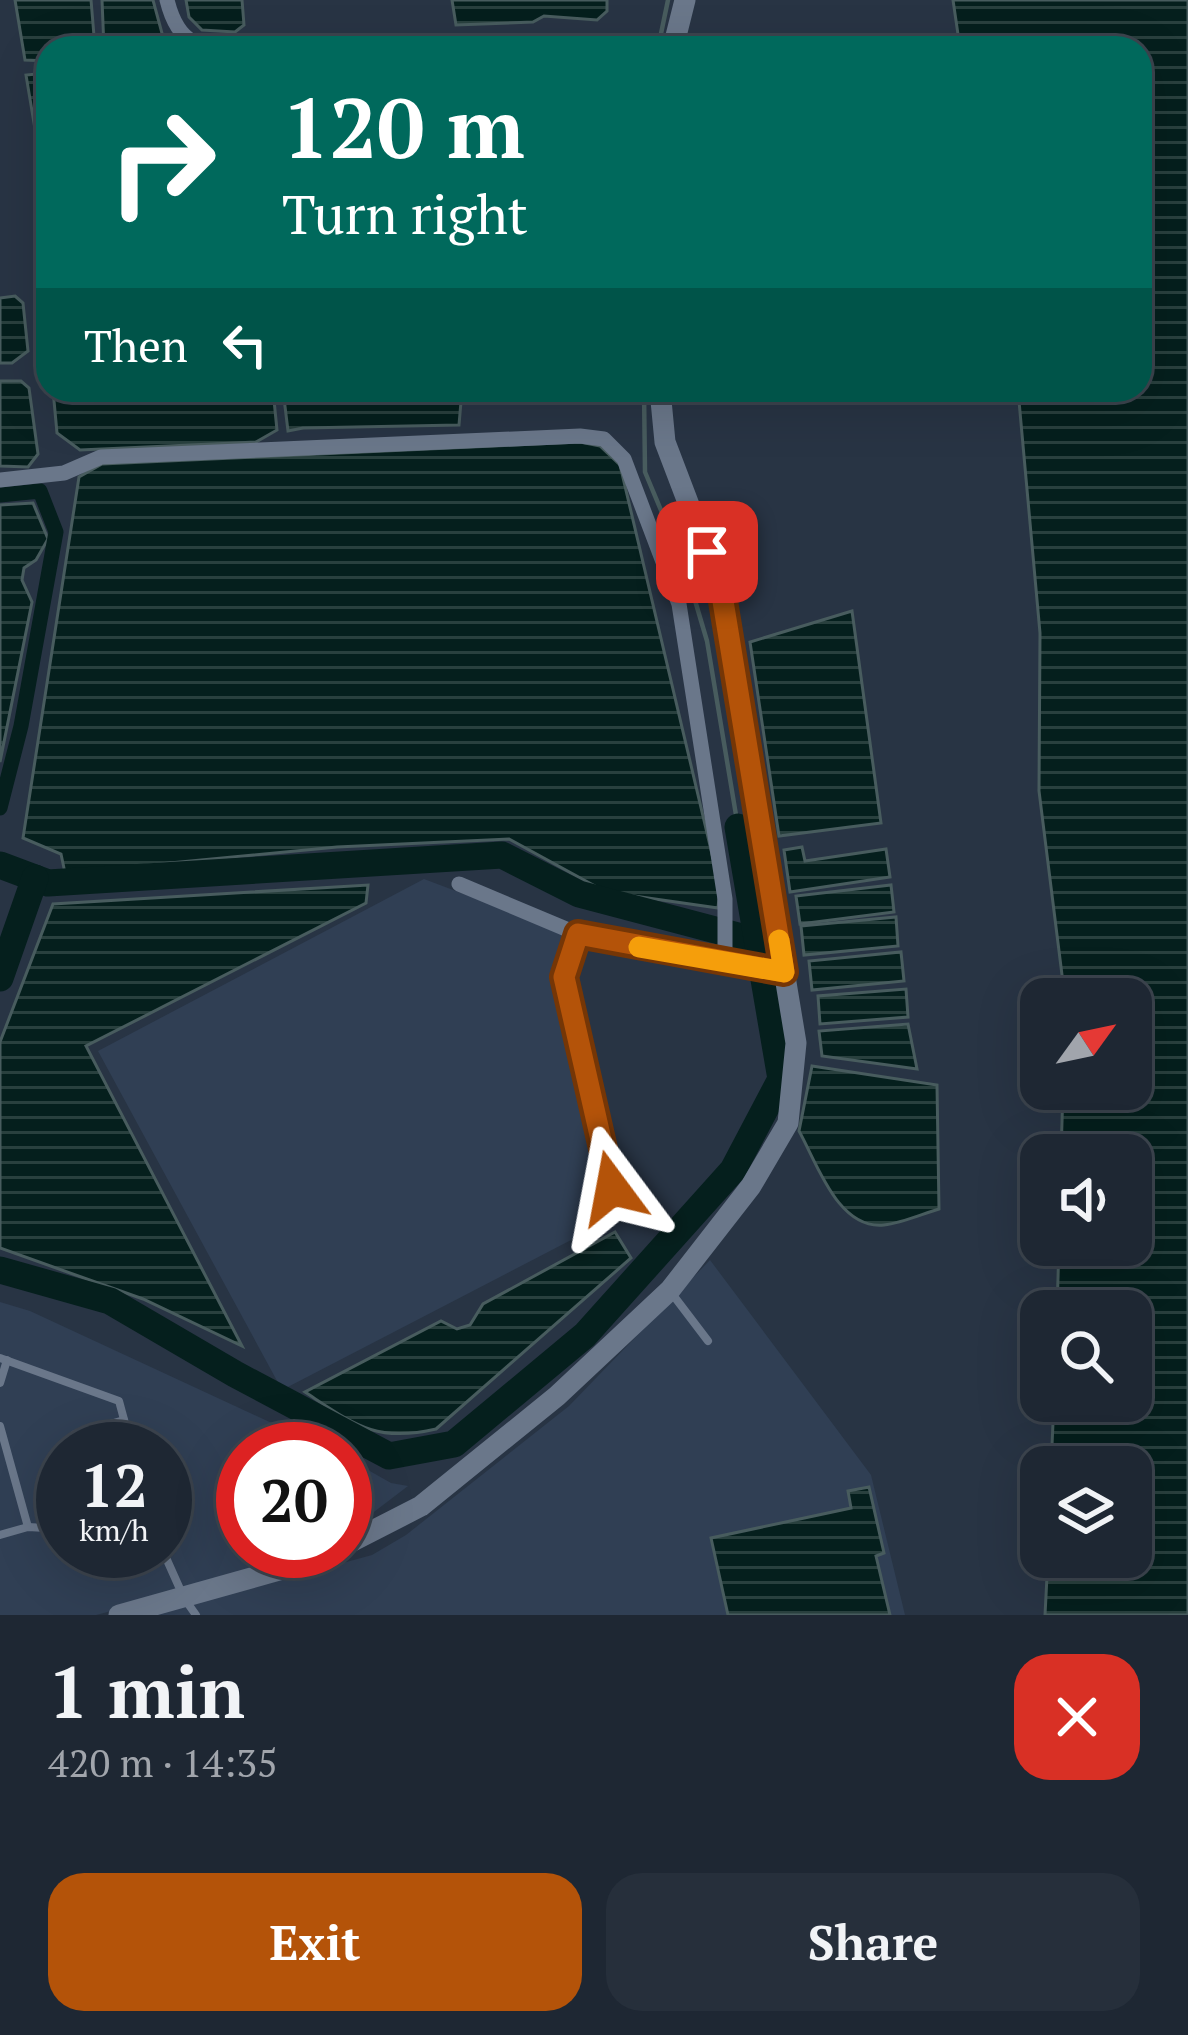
<!DOCTYPE html>
<html lang="en">
<head>
<meta charset="utf-8">
<style>
	body { margin:0; font-family:"PT Serif",serif; background:#262f3b; color:#f1f3f6; height:100vh; display:flex; flex-direction:column; font-size:45px; white-space:nowrap }
	* { box-sizing:border-box; margin:0 }
	p { font-size:39px; color:#a1a5ac }
	.icon { flex:none; width:66px; height:66px; fill:none; stroke:currentColor; stroke-width:2; stroke-linecap:round; stroke-linejoin:round }
	.map { position:relative; height:1615px; overflow:hidden }
	.panel { display:flex; flex-direction:column; background:#1e2733; flex:1 }
	.panel>* { flex:none }
	.top-card { position:absolute; left:36px; top:36px; width:1116px; height:366px; border-radius:36px; box-shadow:0 12px 48px #0002,0 0 0 3px #3c444e; background:#00695c; color:#fff; overflow:hidden }
	.needle { width:78px; rotate:57deg }
	.buttons { position:absolute; left:1020px; top:978px; display:grid; gap:24px }
	.buttons a { display:grid; place-items:center; width:132px; height:132px; border-radius:24px; background:#1e2733; box-shadow:0 12px 48px #0002,0 0 0 3px #3c444e; font-size:60px }
	.speed { position:absolute; left:36px; top:1422px; display:flex; gap:24px; font-size:60px; font-weight:700; text-align:center }
	.speed>* { display:grid; place-content:center; width:156px; height:156px; border-radius:50%; background:#1e2733; box-shadow:0 12px 48px #0002,0 0 0 3px #3c444e; line-height:1 }
	.speed small { font-size:30px; font-weight:400 }
	.speed .limit { border:18px solid #d22; background:#fff; color:#111 }
	.pin { position:absolute; display:grid; place-items:center; width:102px; height:102px; color:#fff; margin:-51px; border-radius:24px; box-shadow:0 6px 18px #0006 }
	.me { position:absolute; width:132px; margin:-66px; rotate:347deg; stroke-linejoin:round; filter:drop-shadow(0 0 9px #0008) }
	.turn { display:flex; align-items:center; gap:42px; height:252px; padding:0 48px; font-size:54px }
	.turn .icon { width:156px; height:156px; stroke-width:2.5 }
	.turn b { display:block; font-size:84px; line-height:102px }
	.then { display:flex; align-items:center; height:114px; padding:0 48px; background:#0003; gap:24px; font-size:45px }
	.round { display:grid; place-items:center; flex:none; width:126px; height:126px; border-radius:36px; background:#262f3b }
	.headline { display:flex; align-items:center; justify-content:space-between; height:204px; padding:0 48px }
	h1 { font-size:72px; font-weight:700; line-height:90px }
	.action { display:flex; gap:24px; margin-top:auto; padding:24px 48px }
	.action a { flex:1; height:138px; border-radius:36px; background:#b45309; color:#fff; font-size:48px; font-weight:700; line-height:138px; text-align:center }
	.action a+a { background:#262f3b; color:#f1f3f6 }
	.map>svg:first-child { display:block }
</style>
</head>
<body>
<div class="map">
<svg width="1188" height="1615" viewBox="0 0 1188 1615">
	<defs>
		<pattern id="water-rules" width="6" height="5" patternUnits="userSpaceOnUse" patternTransform="scale(3)"><rect width="6" height="5" fill="#051f1d"/><path d="M0 2.5h6" fill="none" stroke="#29403e"/></pattern>
	</defs>
	<rect width="100%" height="100%" fill="#283444"/>
	<!-- built -->
	<g fill="#303f54" fill-rule="evenodd">
		<path d="M424,879L572,935L558,976L609,1189L606,1205L600,1225L282,1390L98,1051Z"/>
		<path d="M710,1260L871,1475L905,1615H152L372,1555L406,1535L569,1406Z"/>
		<path d="M0,1302L30,1311L328,1449H243V1551H322L311,1560L96,1615H0ZM63,1449H165V1551H63Z"/>
		<path d="M345,1457L391,1483L408,1486L345,1534Z"/>
	</g>
	<!-- water -->
	<g fill="url(#water-rules)" stroke="#485c5e" stroke-width="3">
		<path d="M15,0H91L95,48H48V61L25,60Z"/>
		<path d="M102,0H153L166,48H104Z"/>
		<path d="M186,0H242L244,25L235,32L202,30L189,17Z"/>
		<path d="M452,0H607V11L597,20L544,16L533,22L456,25Z"/>
		<path d="M953,0H1188V1615H1045L1048,1557H1131V1467H1051L1054,1401H1131V1311H1057L1059,1245H1131V1155H1061L1063,1089H1131V999H1065L1039,791L1040,633L1018,390H1140V48H960Z"/>
		<path d="M48,73V194H45L35,184V129L26,75Z"/>
		<path d="M15,296L23,303L28,351L12,363H0V298Z"/>
		<path d="M0,381H21L29,388L38,454L28,467L0,466Z"/>
		<path d="M53,390H273L277,430L256,442L80,450L57,433Z"/>
		<path d="M283,390H462L459,425L303,428L288,431Z"/>
		<path d="M580,442L600,446L620,465L720,888L718,908L606,892L509,839L337,847L65,873L61,854L23,838L79,477L102,464Z"/>
		<path d="M33,503L48,539L36,560L24,568L22,580L32,602L0,762V505Z"/>
		<path d="M852,611L881,823L779,836L750,642Z"/>
		<path d="M802,847L805,861L886,849L890,877L790,892L784,850Z"/>
		<path d="M368,885L366,903L86,1046L242,1346L143,1299L0,1248V1042L53,904Z"/>
		<path d="M891,885L894,912L800,924L796,896Z"/>
		<path d="M896,917L898,946L804,955L801,926Z"/>
		<path d="M901,952L904,981L812,990L809,961Z"/>
		<path d="M906,989L908,1017L820,1024L818,996Z"/>
		<path d="M908,1024L917,1069L822,1056L819,1031Z"/>
		<path d="M812,1066L937,1085L939,1209C922,1214 902,1223 884,1225C838,1230 817,1163 799,1131Z"/>
		<path d="M615,1232L631,1258L436,1429C376,1443 355,1425 305,1392L441,1321L457,1329L470,1325L483,1304Z"/>
		<path d="M869,1487L884,1553L876,1556L890,1615H728L711,1538L851,1508L848,1491Z"/>
	</g>
	<g fill="none" stroke-linecap="round" stroke-linejoin="round">
		<!-- stream -->
		<g stroke="#485c5e" stroke-width="4.5">
			<path d="M658,48L668,0"/>
			<path d="M644,390L645,472L686,570L707,641L738,827"/>
		</g>
		<!-- canal -->
		<path stroke="#051f1d" stroke-width="15" d="M0,495L40,491L56,532L21,726L0,808"/>
		<!-- river -->
		<g stroke="#051f1d" stroke-width="27">
			<path d="M0,865L48,883L502,855L579,894L757,941"/>
			<path d="M0,978L35,878"/>
			<path d="M0,1270L110,1301L235,1374L389,1456L454,1444L585,1335L733,1170L781,1079L738,827"/>
		</g>
		<!-- lane -->
		<g stroke="#6a778a" stroke-width="8">
			<path d="M577,935L564,977L612,1188"/>
			<path d="M670,1291L708,1341"/>
			<path d="M0,1358L119,1401L132,1449"/>
			<path d="M0,1383L7,1360"/>
			<path d="M0,1426L28,1527"/>
			<path d="M75,1434L124,1420"/>
			<path d="M0,1535L28,1527L63,1529"/>
			<path d="M163,1551L184,1598L196,1615"/>
		</g>
		<!-- street -->
		<g stroke="#6a778a" stroke-width="15">
			<path d="M167,0C181,57 211,46 259,48"/>
			<path d="M438,48L572,41L634,48"/>
			<path d="M0,480L64,473L101,457L580,436L604,439L624,459L679,604L725,899V960"/>
			<path d="M459,884L578,934L784,972"/>
		</g>
		<!-- secondary -->
		<g stroke="#6a778a" stroke-width="21">
			<path d="M673,48L685,0"/>
			<path d="M345,1545L421,1506L557,1396L670,1290L751,1186L788,1123L796,1043L721,589L665,442L660,390"/>
			<path d="M119,1615L315,1560L332,1551"/>
		</g>
	</g>
	<g fill="none" stroke-linecap="round" stroke-linejoin="round">
		<defs>
			<path id="route" d="M612,1188L564,977L578,934L784,972L721,589L707,552"/>
		</defs>
		<!-- route casing -->
		<use href="#route" stroke="#753606" stroke-width="30"/>
		<!-- route -->
		<use href="#route" stroke="#b45309" stroke-width="21"/>
		<!-- slow -->
		<path stroke="#f59e0b" stroke-width="21" d="M639,947L784,972L779,940"/>
	</g>
</svg>
<div class="buttons">
<a><svg class="needle" viewBox="-14 -14 28 28"><path d="M0-13l5 13h-10z" fill="#e53935"/><path d="M0 13l5-13h-10z" fill="#a1a5ac"/></svg></a>
<a><svg class="icon" aria-label="sound" viewBox="0 0 24 24"><path d="M4 9h4l5-4v14l-5-4H4zM17 9q2 3 0 6"/></svg></a>
<a><svg class="icon" aria-label="search" viewBox="0 0 24 24"><circle cx="10" cy="10" r="6"/><path d="M15 15l6 6"/></svg></a>
<a><svg class="icon" aria-label="layers" viewBox="0 0 24 24"><path d="M12 4l9 5-9 5-9-5zM3 14l9 5 9-5"/></svg></a>
</div>
<div class="speed"><div>12<small>km/h</small></div><div class="limit">20</div></div>
<div class="pin" style="left:707px;top:552px;background:#d93025"><svg class="icon" aria-label="arrive" viewBox="0 0 24 24"><path d="M6 21V4h12l-3 4 3 4H6"/></svg></div>
<svg class="me" style="left:612px;top:1188px" viewBox="-20 -20 40 40"><path d="M0-17L14 15 0 8-14 15z" fill="#b45309" stroke="#fff" stroke-width="4"/></svg>
<div class="top-card">
<div class="turn"><svg class="icon" aria-label="right" viewBox="0 0 24 24"><path d="M7 20v-9h11M14 6l5 5-5 5"/></svg><div><b>120 m</b>Turn right</div></div>
<div class="then">Then<svg class="icon" aria-label="left" viewBox="0 0 24 24"><path d="M17 20v-9H6M10 6l-5 5 5 5"/></svg></div>
</div>
</div>
<section class="panel">
<div class="headline"><div><h1>1 min</h1><p>420 m · 14:35</p></div><a class="round" style="background:#d93025;color:#fff"><svg class="icon" aria-label="close" viewBox="0 0 24 24"><path d="M6 6l12 12M18 6L6 18"/></svg></a></div>
<div class="action"><a>Exit</a><a>Share</a></div>
</section>
</body>
</html>
